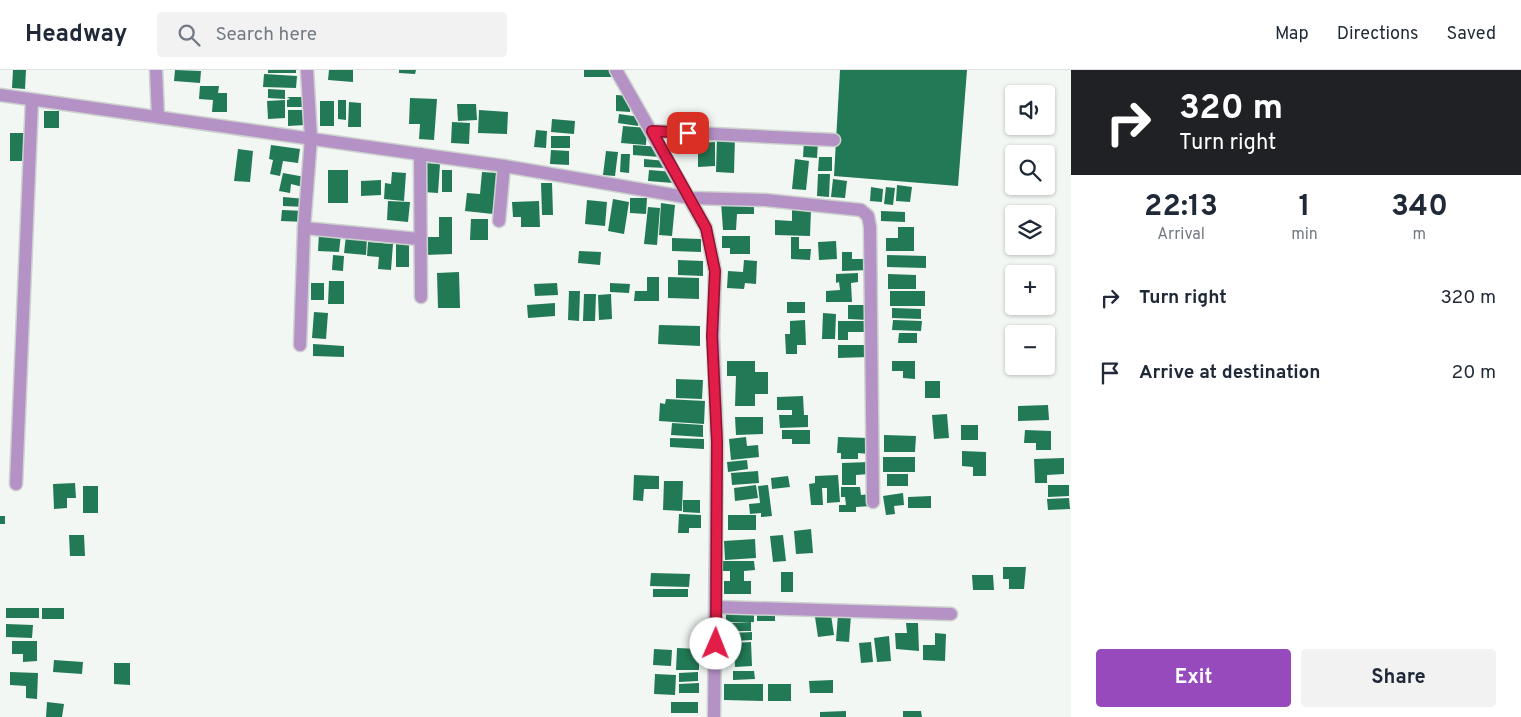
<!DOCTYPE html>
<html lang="en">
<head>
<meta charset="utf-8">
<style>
	body { margin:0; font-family:Overpass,sans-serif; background:#f2f2f3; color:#1f2937; height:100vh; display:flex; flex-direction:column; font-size:19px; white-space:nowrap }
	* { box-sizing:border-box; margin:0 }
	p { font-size:16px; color:#747a83 }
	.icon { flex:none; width:28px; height:28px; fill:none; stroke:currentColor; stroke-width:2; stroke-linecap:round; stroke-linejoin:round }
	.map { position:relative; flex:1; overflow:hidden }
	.panel { display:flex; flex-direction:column; background:#fff; width:450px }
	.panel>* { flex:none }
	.banner { background:#202124; color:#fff; overflow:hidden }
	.controls { position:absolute; left:1005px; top:15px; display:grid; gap:10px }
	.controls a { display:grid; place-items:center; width:50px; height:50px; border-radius:5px; background:#fff; box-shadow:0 1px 4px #0004; font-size:25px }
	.pin { position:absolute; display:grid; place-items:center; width:42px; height:42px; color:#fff; margin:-21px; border-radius:10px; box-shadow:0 2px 8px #0006 }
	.me { position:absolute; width:55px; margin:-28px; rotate:1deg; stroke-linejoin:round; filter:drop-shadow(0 0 4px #0008) }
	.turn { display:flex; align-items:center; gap:18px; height:105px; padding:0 25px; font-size:22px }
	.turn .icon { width:65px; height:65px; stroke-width:2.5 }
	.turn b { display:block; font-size:35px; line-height:42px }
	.eta { display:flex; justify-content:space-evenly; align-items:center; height:85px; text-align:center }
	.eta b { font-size:30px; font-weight:700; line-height:35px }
	.cta { display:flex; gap:10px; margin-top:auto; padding:10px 25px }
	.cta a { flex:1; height:58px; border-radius:5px; background:#974abb; color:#fff; font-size:20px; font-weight:700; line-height:58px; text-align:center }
	.cta a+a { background:#f2f2f3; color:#1f2937 }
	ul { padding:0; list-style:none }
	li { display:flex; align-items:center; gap:15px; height:75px; padding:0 25px }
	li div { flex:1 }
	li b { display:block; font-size:19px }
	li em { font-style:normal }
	header { display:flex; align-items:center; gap:30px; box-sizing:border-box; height:70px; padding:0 25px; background:#fff; border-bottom:1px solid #e0e1e3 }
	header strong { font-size:24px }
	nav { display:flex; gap:28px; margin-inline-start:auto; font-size:18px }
	.search { width:350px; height:45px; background:#f2f2f3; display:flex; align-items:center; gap:12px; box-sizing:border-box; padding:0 18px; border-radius:5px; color:#747a83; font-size:19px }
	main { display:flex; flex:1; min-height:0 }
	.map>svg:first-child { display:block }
</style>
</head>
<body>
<header>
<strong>Headway</strong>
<div class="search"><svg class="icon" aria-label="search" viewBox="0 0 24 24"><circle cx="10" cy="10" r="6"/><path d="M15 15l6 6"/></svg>Search here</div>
<nav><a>Map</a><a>Directions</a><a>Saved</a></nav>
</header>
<main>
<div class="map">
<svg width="1071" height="647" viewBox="0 0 1071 647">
	<rect width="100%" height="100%" fill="#f2f7f4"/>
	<!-- building -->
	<g fill="#227955">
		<path d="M13,0H26L25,19L12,18Z"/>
		<path d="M175,0L201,1L200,13L174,11Z"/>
		<rect x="268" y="0" width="28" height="3"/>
		<path d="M329,0H353V12L328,10Z"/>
		<path d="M399,0H416L415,4L399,3Z"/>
		<rect x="584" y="0" width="27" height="7"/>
		<path d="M840,0H967L958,116L834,106Z"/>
		<path d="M264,4L297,6L296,18L263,17Z"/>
		<path d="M200,16H219L218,23H227V42H212L213,30L199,29Z"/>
		<path d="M268,19L285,20V29L268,28Z"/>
		<path d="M616,25L630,26V42L616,41Z"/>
		<path d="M287,27H307V37H287V30L290,29Z"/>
		<path d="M410,28L437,29L434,70L419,69L420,54H409Z"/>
		<path d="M285,30V48L268,49L267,31Z"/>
		<path d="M338,30H346V50L338,49Z"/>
		<rect x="320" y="31" width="14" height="25"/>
		<path d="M349,32L361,33V57H348Z"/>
		<path d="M457,34H476L477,50L458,51Z"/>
		<path d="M288,40H305V55L288,56Z"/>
		<path d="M479,40L508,42L507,64L478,63Z"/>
		<rect x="44" y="41" width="15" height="17"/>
		<path d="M619,44L640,47L638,56L618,53Z"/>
		<path d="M552,49L575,51L574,64L551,62Z"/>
		<path d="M452,52L470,53L469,74L451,73Z"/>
		<path d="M623,56L647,58L646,75L621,73Z"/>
		<path d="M536,60L547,61L546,78L534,77Z"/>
		<rect x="10" y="63" width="17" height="28"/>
		<rect x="551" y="66" width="19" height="12"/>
		<path d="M717,66H735L734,103L716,102Z"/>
		<path d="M804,71H818L817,88L803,87Z"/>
		<path d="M715,72V96L698,97V73Z"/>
		<path d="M271,75L300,79L298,93L283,91L280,106L270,104L273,90L269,89Z"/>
		<path d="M633,75L661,77L660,87L633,85Z"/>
		<path d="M238,79L253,81L250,112L234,111Z"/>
		<path d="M551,80L569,81V95L550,94Z"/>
		<path d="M606,81L618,82L615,106L603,105Z"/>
		<path d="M621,84H630L629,103L620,102Z"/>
		<path d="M819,87H832V101H818Z"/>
		<path d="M644,89L666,91V98L644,97Z"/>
		<path d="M795,89L809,91L806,120L792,119Z"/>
		<path d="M425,93L440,94L438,123L423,122Z"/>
		<rect x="328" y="100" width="20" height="33"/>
		<rect x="442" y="100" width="10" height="22"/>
		<path d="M649,100L674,102L673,113L648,111Z"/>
		<path d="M392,102L406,103L404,131L384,129L385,113L391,114Z"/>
		<path d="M482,102L497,103L493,144L465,141L467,123L480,124Z"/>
		<path d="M283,103L305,107L303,117L291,114L290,123L279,121Z"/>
		<path d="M818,104H830L829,127L817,126Z"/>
		<path d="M833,109L847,111L845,128L831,127Z"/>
		<path d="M381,110V125L361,126V111Z"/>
		<path d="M541,113H552L553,145H542Z"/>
		<path d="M897,115L912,117L910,132L896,131Z"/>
		<path d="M871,117L883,119L882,132L870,131Z"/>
		<path d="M886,117L895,118L893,135L884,134Z"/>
		<path d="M283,127L306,129L305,137L283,136Z"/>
		<path d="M630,128H647L646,144L630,143Z"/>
		<path d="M613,129L629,132L624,164L608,161Z"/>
		<path d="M587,130L607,132L605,156L585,154Z"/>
		<path d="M388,131L410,132L408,152L387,150Z"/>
		<path d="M539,131L540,157H521V147H513L512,132Z"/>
		<path d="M721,132L754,133V144H737L736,160H723Z"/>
		<path d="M661,133L675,135L672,166L659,165Z"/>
		<path d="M648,137L660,138L657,175L644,174Z"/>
		<path d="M792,139L811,140L810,166L775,165V150L792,151Z"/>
		<path d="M282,140L305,141V152L281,151Z"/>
		<path d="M881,141L905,142V152L881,151Z"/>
		<path d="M439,147H452V184L425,185L424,167H439Z"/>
		<path d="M471,149H488V170H470Z"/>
		<path d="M898,157H914V181H886V168H898Z"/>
		<path d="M319,163L341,164L339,182L318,181Z"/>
		<path d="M346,166L367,168L366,185L344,183Z"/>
		<path d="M722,166H750V184H730V178H722Z"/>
		<path d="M791,167H799V179H811L810,190L791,189Z"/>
		<path d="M672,168L701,169V182L672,181Z"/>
		<rect x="396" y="171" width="13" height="26"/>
		<path d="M836,171L837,189L819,190L818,172Z"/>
		<path d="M368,172L393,174L391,200L378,199L379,187L367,186Z"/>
		<path d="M579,181L601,182L600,195L578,193Z"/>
		<path d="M842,182H852V189H870V200L842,201Z"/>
		<path d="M333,185L344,186L343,201L332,200Z"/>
		<path d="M887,185L926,186V198L887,197Z"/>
		<path d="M678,190L703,191V206L678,205Z"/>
		<path d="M744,190L757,191L756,214L745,213L744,219L727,218L728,201L743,202Z"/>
		<path d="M459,202L460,238H438L437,203Z"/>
		<path d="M858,203V212L851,213L852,232H826V221L840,220L839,212L836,213V204Z"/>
		<path d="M888,204L916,205V219H888Z"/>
		<path d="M647,207H659V231H634L635,221H647Z"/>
		<path d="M668,207L699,208V229L668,228Z"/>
		<path d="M329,211H344V234H328Z"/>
		<rect x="311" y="213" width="13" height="17"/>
		<path d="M557,213L558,225L535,226L534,214Z"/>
		<path d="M610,213L630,214L629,223L610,222Z"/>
		<path d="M569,221H580L579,251L568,250Z"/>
		<rect x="890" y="221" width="35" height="15"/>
		<path d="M584,224H596L595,251H583Z"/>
		<path d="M611,224L612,249L599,250L598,225Z"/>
		<rect x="787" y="232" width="18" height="11"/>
		<path d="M555,233V246L528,248L527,235Z"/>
		<path d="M848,235H868V250L848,249Z"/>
		<path d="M892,238L921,239V249L892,248Z"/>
		<path d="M314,242L328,243L326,269L312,268Z"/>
		<path d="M823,243L836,244L835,269H822Z"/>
		<path d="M805,250L806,275H797V284H786L785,264H790V251Z"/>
		<path d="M893,250L922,251L921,261L892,260Z"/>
		<path d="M838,251H868V262H848V270H838Z"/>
		<path d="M659,255L700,256V276L658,274Z"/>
		<path d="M899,263H917V273H898Z"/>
		<path d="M313,274L344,276V287L313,286Z"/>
		<path d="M838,275H869V287L838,288Z"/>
		<path d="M727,291H755V302H768V324H755V336H735L736,306H727Z"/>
		<path d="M892,291H915V309L903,308V301H892Z"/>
		<path d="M676,309L703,310L702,329L676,328Z"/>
		<rect x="925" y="311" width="15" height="17"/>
		<path d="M803,326L804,345H808V357L780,358L779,345H792V340H777V327Z"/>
		<path d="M666,329L705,331L704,354L659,351L660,333L665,334Z"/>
		<path d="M1048,335L1049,350L1018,351V336Z"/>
		<path d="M947,344L949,368L934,369L932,345Z"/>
		<path d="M735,347H763V364L736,365Z"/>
		<path d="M672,353L703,355V367L671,365Z"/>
		<rect x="961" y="355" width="17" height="15"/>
		<path d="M782,360H810V374H792V369H782Z"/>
		<path d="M1025,360L1051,361V380H1036V373H1024Z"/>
		<path d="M884,365L916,366L915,382H884Z"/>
		<path d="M746,367L747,376L758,375L759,387L731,390L729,369Z"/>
		<path d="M838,367L869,368V384L858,383V389H841V383H837Z"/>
		<path d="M670,368L704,369V379L670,377Z"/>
		<path d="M962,381L986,382V406H973V397L962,396Z"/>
		<rect x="883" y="387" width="32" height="15"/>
		<path d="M1064,388V404L1047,405V413H1035L1034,389Z"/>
		<path d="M747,390L748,399L728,402L727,392Z"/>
		<path d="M869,392V404L856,405V415H842V393Z"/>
		<path d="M758,401L759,413L732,415L731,403Z"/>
		<rect x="887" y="404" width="21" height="12"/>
		<path d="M634,405L659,406V419H644L643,431L633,430Z"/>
		<path d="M838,405L840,432L827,433V418H822L823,435H811L809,414L815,413V406Z"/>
		<path d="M788,406L790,417L772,419L771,408Z"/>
		<path d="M664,411H683L682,441L663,440Z"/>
		<path d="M75,413L76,428H67V438L54,439L53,414Z"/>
		<path d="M756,415L758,428L735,431L734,418Z"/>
		<path d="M768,415L772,446L761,447V443L750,444L749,434L760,433L758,416Z"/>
		<path d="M1048,415H1069V426L1048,427Z"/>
		<rect x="83" y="416" width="15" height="27"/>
		<path d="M841,417H860L861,425L871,424V436L856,437V442H839V435H846L845,427H841Z"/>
		<path d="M903,423L904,435L894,436L895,444L886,445L883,426Z"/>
		<path d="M931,426V438H908V427Z"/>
		<path d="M1069,428L1070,439L1048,440L1047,429Z"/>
		<path d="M683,430H700V443L683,442Z"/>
		<path d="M679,444L701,445V458H689V463H678Z"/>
		<rect x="728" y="445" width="28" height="15"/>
		<rect x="0" y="446" width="5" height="8"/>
		<path d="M811,459L813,483L796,484L794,461Z"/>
		<path d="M69,465H84L85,486H70Z"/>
		<path d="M783,465L786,491L773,492L770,466Z"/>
		<path d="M755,469L756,488L725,490L724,471Z"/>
		<path d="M723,491H754L755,500L744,501V511H751V524H724V511H730V501H723Z"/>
		<path d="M1003,497H1026L1024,519H1009V509H1003Z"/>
		<rect x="781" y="502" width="12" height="20"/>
		<path d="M651,503L690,504L689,517L650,516Z"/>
		<path d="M972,505H993L994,520H973Z"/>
		<rect x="653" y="519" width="35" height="8"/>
		<rect x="6" y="538" width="33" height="10"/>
		<rect x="42" y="538" width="22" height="11"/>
		<path d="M754,539V552H726V540Z"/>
		<rect x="757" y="539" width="18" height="12"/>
		<path d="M838,544L851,545L849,572L836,571Z"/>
		<path d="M831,545L834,565L818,567L815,547Z"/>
		<path d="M751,552V561H730V553Z"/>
		<path d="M906,553H918L919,581L896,579L895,563H907Z"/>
		<path d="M6,554L33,555L32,568L6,567Z"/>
		<path d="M752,562V570L733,571V563Z"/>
		<path d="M935,563L946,564L945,591L923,590V575H935Z"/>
		<path d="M889,566L891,591L877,592L874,568Z"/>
		<path d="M12,571H37V591L23,592V584H12Z"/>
		<path d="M751,572L752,596L735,597L734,573Z"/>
		<path d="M871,572L873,592L861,593L859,573Z"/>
		<path d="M677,578L699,579V600H676Z"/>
		<path d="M654,579L672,580L671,596L653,595Z"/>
		<path d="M54,590L83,592L82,604L53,602Z"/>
		<path d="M114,593H130V615L114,614Z"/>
		<path d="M733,601H754L755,609L733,610Z"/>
		<path d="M10,602L38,603L37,629L26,628V616L10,615Z"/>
		<path d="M698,602V611L679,612V603Z"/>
		<path d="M655,604L676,605L675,625L654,624Z"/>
		<path d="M833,610V623H810L809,611Z"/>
		<path d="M699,613V623H679V614Z"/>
		<path d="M724,614H763V631L724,630Z"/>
		<rect x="768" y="614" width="23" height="17"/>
		<path d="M47,632L64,634L62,647H46Z"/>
		<rect x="671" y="632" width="27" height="11"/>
		<path d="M846,641V647H820V642Z"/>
		<path d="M903,641H921L922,647H903Z"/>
	</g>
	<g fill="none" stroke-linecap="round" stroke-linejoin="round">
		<defs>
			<g id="minor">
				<path d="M156,0L158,47"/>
				<path d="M616,0L706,158L715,201L713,266L717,372L714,647"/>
				<path d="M0,25L504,96L691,128L765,130L861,140L868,146L870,157L873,432"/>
				<path d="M652,61L834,70"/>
				<path d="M420,84L421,227"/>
				<path d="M499,151L504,96"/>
				<path d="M304,158L419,169"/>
				<path d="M300,275L304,158L311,68L307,0"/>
				<path d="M16,414L32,30"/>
				<path d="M716,537L951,544"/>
			</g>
		</defs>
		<!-- minor casing -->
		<use href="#minor" stroke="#ced2cf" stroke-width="15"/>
		<!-- minor -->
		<use href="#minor" stroke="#b592c6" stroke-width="12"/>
	</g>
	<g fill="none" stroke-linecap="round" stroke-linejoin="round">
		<defs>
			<path id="route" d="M688,63L652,61L706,158L715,201L712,266L717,372L716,574"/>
		</defs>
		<!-- route casing -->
		<use href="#route" stroke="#92132f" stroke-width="12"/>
		<!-- route -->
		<use href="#route" stroke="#e11d48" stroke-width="9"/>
	</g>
</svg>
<div class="controls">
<a><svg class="icon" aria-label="sound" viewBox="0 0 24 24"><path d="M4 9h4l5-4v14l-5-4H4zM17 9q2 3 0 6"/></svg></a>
<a><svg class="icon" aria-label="search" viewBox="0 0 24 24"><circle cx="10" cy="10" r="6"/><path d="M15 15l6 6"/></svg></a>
<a><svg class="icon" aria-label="layers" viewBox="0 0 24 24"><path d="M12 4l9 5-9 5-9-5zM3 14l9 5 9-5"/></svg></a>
<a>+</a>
<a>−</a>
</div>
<div class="pin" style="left:688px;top:63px;background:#d93025"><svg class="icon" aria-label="arrive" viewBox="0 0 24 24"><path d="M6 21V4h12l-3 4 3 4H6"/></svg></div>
<svg class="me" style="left:716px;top:574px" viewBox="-20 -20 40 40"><circle r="19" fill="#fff"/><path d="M0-13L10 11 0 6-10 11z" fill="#e11d48"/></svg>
</div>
<section class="panel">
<div class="banner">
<div class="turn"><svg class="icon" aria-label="right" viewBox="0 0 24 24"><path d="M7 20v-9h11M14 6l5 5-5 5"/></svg><div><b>320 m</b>Turn right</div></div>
</div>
<div class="eta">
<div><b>22:13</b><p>Arrival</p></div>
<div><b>1</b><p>min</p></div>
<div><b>340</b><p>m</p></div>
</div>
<ul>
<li><svg class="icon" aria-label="right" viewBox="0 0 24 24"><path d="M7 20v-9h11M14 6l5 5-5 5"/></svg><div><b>Turn right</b></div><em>320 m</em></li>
<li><svg class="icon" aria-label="arrive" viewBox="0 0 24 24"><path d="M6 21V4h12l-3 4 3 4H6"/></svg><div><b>Arrive at destination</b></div><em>20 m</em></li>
</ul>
<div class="cta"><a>Exit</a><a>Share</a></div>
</section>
</main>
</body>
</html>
